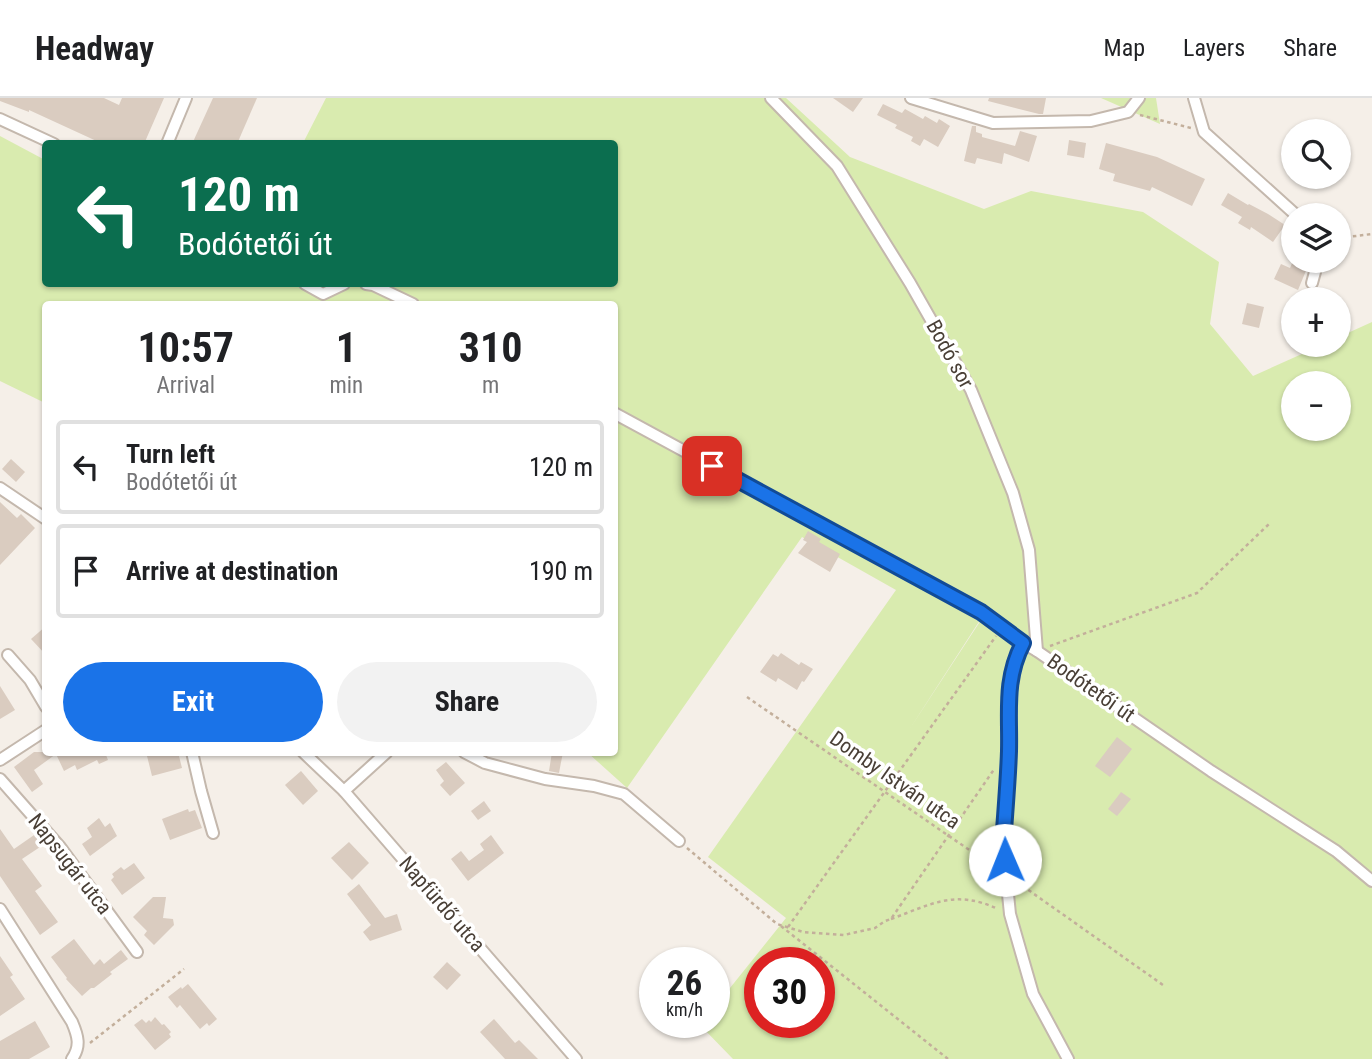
<!DOCTYPE html>
<html lang="en">
<head>
<meta charset="utf-8">
<style>
	body { margin:0; font-family:"Roboto Condensed",sans-serif; background:#f2f2f2; color:#202124; height:100vh; display:flex; flex-direction:column; font-size:26px; white-space:nowrap }
	* { box-sizing:border-box; margin:0 }
	p { font-size:23px; color:#757577 }
	.icon { flex:none; width:38px; height:38px; fill:none; stroke:currentColor; stroke-width:2; stroke-linecap:round; stroke-linejoin:round }
	.map { position:relative; flex:1; overflow:hidden }
	.side { position:absolute; left:42px; top:203px; width:576px; height:455px; display:flex; flex-direction:column; background:#fff; border-radius:7px; box-shadow:0 2px 5px #0004 }
	.side>* { flex:none }
	.guide { position:absolute; left:42px; top:42px; width:576px; height:147px; border-radius:7px; box-shadow:0 2px 5px #0004; background:#0b6e4f; color:#fff; overflow:hidden }
	.buttons { position:absolute; left:1281px; top:21px; display:grid; gap:14px }
	.buttons a { display:grid; place-items:center; width:70px; height:70px; border-radius:50%; background:#fff; box-shadow:0 2px 5px #0004; font-size:35px }
	.speed { position:absolute; left:639px; top:849px; display:flex; gap:14px; font-size:35px; font-weight:700; text-align:center }
	.speed>* { display:grid; place-content:center; width:91px; height:91px; border-radius:50%; background:#fff; box-shadow:0 2px 5px #0004; line-height:1 }
	.speed small { font-size:18px; font-weight:400 }
	.speed .limit { border:10px solid #d22; background:#fff; color:#111 }
	.pin { position:absolute; display:grid; place-items:center; width:60px; height:60px; color:#fff; margin:-30px; border-radius:14px; box-shadow:0 4px 10px #0006 }
	.me { position:absolute; width:77px; margin:-38px; rotate:359deg; stroke-linejoin:round; filter:drop-shadow(0 0 5px #0008) }
	.turn { display:flex; align-items:center; gap:24px; height:147px; padding:0 21px; font-size:32px }
	.turn .icon { width:91px; height:91px; stroke-width:2.5 }
	.turn b { display:block; font-size:49px; line-height:60px }
	.eta { display:flex; justify-content:space-evenly; align-items:center; height:119px; text-align:center }
	.eta b { font-size:42px; font-weight:700; line-height:49px }
	.action { display:flex; gap:14px; margin-top:auto; padding:14px 21px }
	.action a { flex:1; height:80px; border-radius:42px; background:#1a73e8; color:#fff; font-size:28px; font-weight:700; line-height:80px; text-align:center }
	.action a+a { background:#f2f2f2; color:#202124 }
	ul { padding:0; list-style:none }
	li { display:flex; align-items:center; gap:21px; height:94px; margin:0 14px 10px; padding:0 7px; border:4px solid #e0e0e0; border-radius:7px }
	li div { flex:1 }
	li b { display:block; font-size:26px }
	li em { font-style:normal }
	header { display:flex; align-items:center; gap:42px; box-sizing:border-box; height:98px; padding:0 35px; background:#fff; border-bottom:2px solid #e0e0e0 }
	header strong { font-size:33px }
	nav { display:flex; gap:38px; margin-inline-start:auto; font-size:24px }
	.map>svg:first-child { display:block }
</style>
</head>
<body>
<header>
<strong>Headway</strong>
<nav><a>Map</a><a>Layers</a><a>Share</a></nav>
</header>
<div class="map">
<svg width="1372" height="961" viewBox="0 0 1372 961">
	<rect width="100%" height="100%" fill="#f5efe8"/>
	<!-- green -->
	<g fill="#d9ebaf" fill-rule="evenodd">
		<path d="M326,0H786L850,59L984,111L1031,93L1143,114L1219,164L1210,226L1253,278L1322,247H1339V239L1372,224V961H733L700,927L703,924H714V910L786,820L708,759L896,492L802,439L627,690L588,655L614,654V206H46L45,305L0,283V38L45,62L46,186H614V46L303,45ZM1293,285H1339V331H1293ZM982,519L1224,687V688L981,522L909,632ZM760,864H819V924H760Z"/>
		<path d="M1101,0H1156L1160,26Z"/>
	</g>
	<!-- building -->
	<g fill="#daccc0">
		<path d="M0,0H104L119,7L122,0H164L144,46H103L29,12V14L0,3Z"/>
		<path d="M213,0H257L237,46H192Z"/>
		<path d="M833,0H863L853,14Z"/>
		<path d="M989,0H1046L1043,16H1039L988,3Z"/>
		<path d="M883,6L902,15L905,11L923,21L925,18L937,25L939,21L950,28L938,49L924,41L920,48L911,43L913,39L895,30L897,27L877,17Z"/>
		<path d="M972,28H976V34L982,36V39L1015,48L1020,33L1037,38L1029,64L1004,55L1002,66L977,60L975,66L964,63Z"/>
		<path d="M1069,42L1086,45L1084,60L1067,57Z"/>
		<path d="M1106,45L1157,59L1205,81L1192,108L1152,89L1150,93L1113,83L1115,76L1099,71Z"/>
		<path d="M1228,95L1248,107L1249,106L1268,116L1285,127L1273,144L1251,129L1250,132L1238,125L1242,119L1221,107Z"/>
		<path d="M1293,163H1310L1298,192L1274,181L1281,166L1290,170Z"/>
		<path d="M1247,205L1264,209L1259,230L1242,226Z"/>
		<path d="M11,361L25,374L16,384L2,371Z"/>
		<path d="M0,404L17,420L21,416L35,430L0,467Z"/>
		<path d="M808,433L821,441L819,444L840,456L830,474L798,455L807,444L803,442Z"/>
		<path d="M46,528V557L31,541Z"/>
		<path d="M781,555L799,567L801,564L813,571L804,584L802,583L797,592L778,580L776,584L760,574L773,556L778,559Z"/>
		<path d="M0,588L15,612L0,621Z"/>
		<path d="M1117,639L1132,651L1110,679L1095,668Z"/>
		<path d="M34,654H112L106,657L108,662L99,666L97,662L77,672L75,667L64,673L56,656L34,672L43,686L32,694L14,669Z"/>
		<path d="M146,654H178L182,670L152,678Z"/>
		<path d="M552,654H563L559,675L549,673Z"/>
		<path d="M446,664L465,685L450,698L440,687L444,683L436,672Z"/>
		<path d="M301,673L318,693L303,707L285,687Z"/>
		<path d="M1121,694L1131,701L1117,718L1108,711Z"/>
		<path d="M484,703L491,713L478,722L471,713Z"/>
		<path d="M188,711L189,714L195,712L202,730L170,742L162,721Z"/>
		<path d="M99,720L105,729L110,725L117,738L90,758L82,746L92,739L87,730Z"/>
		<path d="M0,731L14,751L37,735L46,745L22,761L42,788L35,793L58,824L40,837L0,778Z"/>
		<path d="M491,737L504,755L468,783L451,761L461,753L469,763L484,752L480,746Z"/>
		<path d="M349,744L369,765L352,782L331,760Z"/>
		<path d="M134,765L145,780L122,797L111,782L114,779L112,776L121,769L124,772Z"/>
		<path d="M359,786L385,820L397,816L402,832L370,843L363,834L371,827L347,796Z"/>
		<path d="M153,799H166L163,820L173,821L174,827L154,847L144,837L147,833L133,819Z"/>
		<path d="M74,841L94,867L100,861L104,866L121,852L128,861L110,874L112,876L94,890H91L82,898L66,881L67,880L51,859Z"/>
		<path d="M0,858L13,877L10,879L25,901L0,918Z"/>
		<path d="M447,864L461,877L447,892L433,879Z"/>
		<path d="M188,886L217,921L209,928L207,925L200,931L180,907L177,910L168,899L181,889L182,891Z"/>
		<path d="M155,919L162,927L164,926L171,934L169,936L171,939L155,952L134,927L142,921L146,925L149,922L151,924Z"/>
		<path d="M494,921L515,945L519,942L538,961H505L480,934Z"/>
		<path d="M35,923L50,949L29,961H0V943Z"/>
	</g>
	<g fill="none" stroke-linecap="round" stroke-linejoin="round">
		<defs>
			<g id="minor">
				<path d="M771,0L837,68L910,185L971,292L1013,395L1029,452L1037,553"/>
				<path d="M911,0L993,25L1091,23L1128,14L1139,0"/>
				<path d="M1194,0L1204,34L1296,117"/>
				<path d="M0,21L54,46"/>
				<path d="M167,46L186,0"/>
				<path d="M1312,185L1318,163"/>
				<path d="M305,186L323,196L344,186"/>
				<path d="M366,186L373,187L413,206"/>
				<path d="M614,315L981,514L1023,545L1037,553L1211,673L1336,753L1372,783"/>
				<path d="M0,390L46,421"/>
				<path d="M1023,545L1014,562L1009,594V651L1003,747L1010,816L1033,896L1068,961"/>
				<path d="M8,557L30,582L46,609"/>
				<path d="M192,654L201,693L213,735"/>
				<path d="M303,654L344,693L576,961"/>
				<path d="M464,654L485,665L545,681L594,688L624,696L679,743"/>
				<path d="M0,662L46,632"/>
				<path d="M0,681L60,749L137,854"/>
				<path d="M344,693L387,654"/>
				<path d="M0,811L72,924C78,938 81,948 72,961"/>
			</g>
		</defs>
		<!-- minor casing -->
		<use href="#minor" stroke="#c4b8ad" stroke-width="14"/>
		<!-- path -->
		<g stroke="#c3af9b" stroke-width="2.5" stroke-dasharray="3.5 3.5" stroke-linecap="butt">
			<path d="M1140,17L1191,30"/>
			<path d="M1339,140L1372,136"/>
			<path d="M1050,548L1197,495L1269,426"/>
			<path d="M747,599L994,769"/>
			<path d="M687,750L777,826L803,834L844,837L875,830L885,823L891,821L995,670"/>
			<path d="M1017,784L1163,887"/>
			<path d="M891,821C932,806 955,791 998,811"/>
			<path d="M781,828L948,961"/>
			<path d="M788,829L996,538"/>
			<path d="M90,945L184,871"/>
		</g>
		<!-- minor -->
		<use href="#minor" stroke="#fff" stroke-width="10"/>
	</g>
	<g fill="none" stroke-linecap="round" stroke-linejoin="round">
		<defs>
			<path id="route" d="M712,368L981,514L1023,545C1004,582 1010,614 1009,653C1008,684 1005,716 1003,747L1005,762"/>
		</defs>
		<!-- route casing -->
		<use href="#route" stroke="#114b97" stroke-width="18"/>
		<!-- route -->
		<use href="#route" stroke="#1a73e8" stroke-width="12"/>
	</g>
	<g text-anchor="middle" dominant-baseline="central" stroke-width="7" stroke-linejoin="round" paint-order="stroke">
		<!-- street labels -->
		<g font-size="21" fill="#493f36" stroke="#fff">
			<text transform="translate(950 256) rotate(61)">Bodó sor</text>
			<text transform="translate(1091 590) rotate(35)">Bodótetői út</text>
			<text transform="translate(895 682) rotate(35)">Domby István utca</text>
			<text transform="translate(70 766) rotate(52)">Napsugár utca</text>
			<text transform="translate(442 806) rotate(49)">Napfürdő utca</text>
		</g>
	</g>
</svg>
<div class="buttons">
<a><svg class="icon" aria-label="search" viewBox="0 0 24 24"><circle cx="10" cy="10" r="6"/><path d="M15 15l6 6"/></svg></a>
<a><svg class="icon" aria-label="layers" viewBox="0 0 24 24"><path d="M12 4l9 5-9 5-9-5zM3 14l9 5 9-5"/></svg></a>
<a>+</a>
<a>−</a>
</div>
<div class="speed"><div>26<small>km/h</small></div><div class="limit">30</div></div>
<div class="pin" style="left:712px;top:368px;background:#d93025"><svg class="icon" aria-label="arrive" viewBox="0 0 24 24"><path d="M6 21V4h12l-3 4 3 4H6"/></svg></div>
<svg class="me" style="left:1005px;top:762px" viewBox="-20 -20 40 40"><circle r="19" fill="#fff"/><path d="M0-13L10 11 0 6-10 11z" fill="#1a73e8"/></svg>
<div class="guide">
<div class="turn"><svg class="icon" aria-label="left" viewBox="0 0 24 24"><path d="M17 20v-9H6M10 6l-5 5 5 5"/></svg><div><b>120 m</b>Bodótetői út</div></div>
</div>
<section class="side">
<div class="eta">
<div><b>10:57</b><p>Arrival</p></div>
<div><b>1</b><p>min</p></div>
<div><b>310</b><p>m</p></div>
</div>
<ul>
<li><svg class="icon" aria-label="left" viewBox="0 0 24 24"><path d="M17 20v-9H6M10 6l-5 5 5 5"/></svg><div><b>Turn left</b><p>Bodótetői út</p></div><em>120 m</em></li>
<li><svg class="icon" aria-label="arrive" viewBox="0 0 24 24"><path d="M6 21V4h12l-3 4 3 4H6"/></svg><div><b>Arrive at destination</b></div><em>190 m</em></li>
</ul>
<div class="action"><a>Exit</a><a>Share</a></div>
</section>
</div>
</body>
</html>
